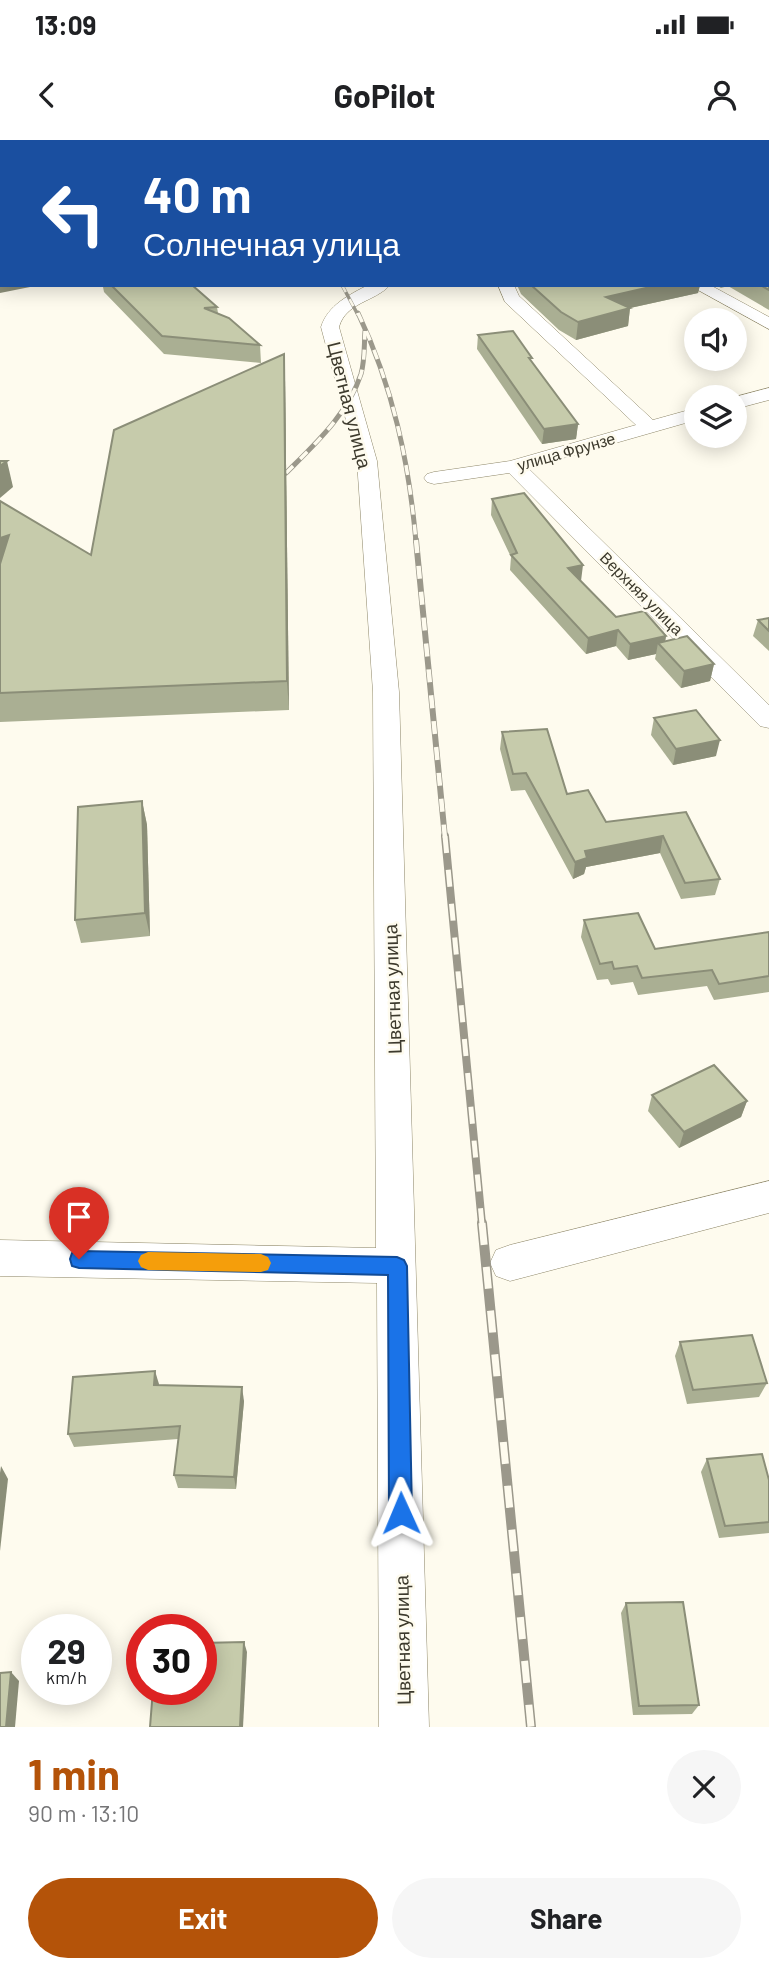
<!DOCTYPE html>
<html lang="en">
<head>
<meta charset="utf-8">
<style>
	body { margin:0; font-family:Barlow,sans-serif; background:#f6f6f6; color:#202124; height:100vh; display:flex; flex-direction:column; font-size:26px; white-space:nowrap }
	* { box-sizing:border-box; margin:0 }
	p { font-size:23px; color:#757577 }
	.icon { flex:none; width:38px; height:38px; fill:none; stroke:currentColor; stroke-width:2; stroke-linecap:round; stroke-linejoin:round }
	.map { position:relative; height:1587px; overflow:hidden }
	.drawer { display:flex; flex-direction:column; background:#fff; flex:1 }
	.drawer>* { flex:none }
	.top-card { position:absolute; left:0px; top:0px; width:770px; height:147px; box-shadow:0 4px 18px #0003; background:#1a4fa0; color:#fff; overflow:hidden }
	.controls { position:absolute; left:684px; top:168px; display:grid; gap:14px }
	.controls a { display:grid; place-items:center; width:63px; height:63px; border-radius:50%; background:#fff; box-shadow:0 4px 18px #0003; font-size:35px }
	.speed { position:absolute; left:21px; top:1474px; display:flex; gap:14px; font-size:35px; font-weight:700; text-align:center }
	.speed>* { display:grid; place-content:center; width:91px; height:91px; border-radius:50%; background:#fff; box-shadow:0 4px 18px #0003; line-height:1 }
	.speed small { font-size:18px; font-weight:400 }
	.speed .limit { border:10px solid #d22; background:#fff; color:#111 }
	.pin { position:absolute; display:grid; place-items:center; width:60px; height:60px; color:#fff; margin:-72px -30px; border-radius:50% 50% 50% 0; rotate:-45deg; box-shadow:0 0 7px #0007 }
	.pin .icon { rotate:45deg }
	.me { position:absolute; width:77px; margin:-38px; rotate:359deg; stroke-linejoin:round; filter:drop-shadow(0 0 5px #0008) }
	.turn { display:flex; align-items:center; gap:24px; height:147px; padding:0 28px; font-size:32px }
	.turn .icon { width:91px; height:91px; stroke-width:2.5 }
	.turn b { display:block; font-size:49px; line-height:60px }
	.round { display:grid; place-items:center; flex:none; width:74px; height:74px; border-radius:37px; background:#f6f6f6 }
	.summary { display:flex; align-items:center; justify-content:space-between; height:119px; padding:0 28px }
	h1 { font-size:42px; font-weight:700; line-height:52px; color:#b45309 }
	.cta { display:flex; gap:14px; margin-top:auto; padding:14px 28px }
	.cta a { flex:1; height:80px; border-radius:42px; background:#b45309; color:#fff; font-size:28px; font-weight:700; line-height:80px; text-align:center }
	.cta a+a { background:#f6f6f6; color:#202124 }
	.status { display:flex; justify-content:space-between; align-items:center; height:49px; padding:0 35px; background:#fff; direction:ltr }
	.status svg { height:19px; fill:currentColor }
	header { display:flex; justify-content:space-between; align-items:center; height:91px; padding:0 28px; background:#fff; font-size:32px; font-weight:700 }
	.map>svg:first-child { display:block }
</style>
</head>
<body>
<div class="status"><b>13:09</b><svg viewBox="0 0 49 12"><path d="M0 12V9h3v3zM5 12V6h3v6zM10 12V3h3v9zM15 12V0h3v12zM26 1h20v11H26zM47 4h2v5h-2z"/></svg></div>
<header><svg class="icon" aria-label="back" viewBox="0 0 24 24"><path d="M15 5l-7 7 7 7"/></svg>GoPilot<svg class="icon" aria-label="person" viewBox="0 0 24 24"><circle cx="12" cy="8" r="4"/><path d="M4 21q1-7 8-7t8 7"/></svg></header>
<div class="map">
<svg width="769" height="1587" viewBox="0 0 769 1587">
	<rect width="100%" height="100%" fill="#fefbee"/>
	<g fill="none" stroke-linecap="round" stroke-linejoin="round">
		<defs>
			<g id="minor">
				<rect x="768" y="61" width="1" height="8"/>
				<path d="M368,145H390C375,162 346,162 339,187L377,321L399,552L429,1587H379L377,1143L0,1136V1100L376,1108L373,552L357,321L321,187C328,165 349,155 368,145Z"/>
				<path d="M498,145H514L519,156L653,280L696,268V280L528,328L769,565V588L760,586L509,333L434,344L427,342L424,338L427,334L434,332L510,321L636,285L505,162Z"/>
				<path d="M689,145H710L769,177V189Z"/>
				<path d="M769,248V260L735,269V257Z"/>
				<path d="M769,1041V1073L510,1141L496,1136L490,1123L496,1110L510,1105Z"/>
			</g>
		</defs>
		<!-- minor casing -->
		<use href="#minor" stroke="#8e8769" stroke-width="1"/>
		<!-- minor -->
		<use href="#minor" fill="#fff" fill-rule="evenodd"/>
		<defs>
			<path id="rail-far4" d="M342,145L358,175"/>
			<g id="rail-far3">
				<path d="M358,173C393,247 409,322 416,402"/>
				<path d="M286,333C315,304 348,274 361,234C365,220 364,205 365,191"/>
			</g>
			<path id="rail-far2" d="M416,400L445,698"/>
			<path id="rail-far1" d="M445,696L482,1084"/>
			<path id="rail" d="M482,1083L531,1587"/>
		</defs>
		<!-- rail-far4 casing -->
		<use href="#rail-far4" stroke="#9b988b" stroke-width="3.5"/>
		<!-- rail-far3 casing -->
		<use href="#rail-far3" stroke="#9b988b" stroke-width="5"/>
		<!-- rail-far2 casing -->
		<use href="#rail-far2" stroke="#9b988b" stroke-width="6"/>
		<!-- rail-far1 casing -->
		<use href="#rail-far1" stroke="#9b988b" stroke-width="8"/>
		<!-- rail casing -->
		<use href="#rail" stroke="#9b988b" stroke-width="10"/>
		<!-- rail-far4 -->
		<use href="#rail-far4" stroke="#fefbee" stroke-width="2.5" stroke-dasharray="8" stroke-linecap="butt"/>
		<!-- rail-far3 -->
		<use href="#rail-far3" stroke="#fefbee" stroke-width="3.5" stroke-dasharray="10" stroke-linecap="butt"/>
		<!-- rail-far2 -->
		<use href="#rail-far2" stroke="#fefbee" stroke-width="4.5" stroke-dasharray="13" stroke-linecap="butt"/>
		<!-- rail-far1 -->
		<use href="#rail-far1" stroke="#fefbee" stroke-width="5" stroke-dasharray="17" stroke-linecap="butt"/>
		<!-- rail -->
		<use href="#rail" stroke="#fefbee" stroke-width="7" stroke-dasharray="22" stroke-linecap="butt"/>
	</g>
	<!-- wall -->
	<g fill="#aaaf93">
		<path d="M9,0H737V2H12Z"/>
		<path d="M769,68V170L728,146L721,148L716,145H768Z"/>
		<path d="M102,145H192L217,167L218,173L260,205L261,223L164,214L104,152L103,147Z"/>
		<path d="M517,145H700L698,153L630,168L628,186L576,200L559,190L521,154Z"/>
		<path d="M478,195L532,223L578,284L576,299L542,304L477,209Z"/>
		<path d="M284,214L285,239L289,570L0,582V361L91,415Z"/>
		<path d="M492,359L581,441L616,477L666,496L665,501L714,524L710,541L681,548L655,519L656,514L628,520L616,506L586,514L510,430L511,417L491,375Z"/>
		<path d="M769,478V511L753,496L758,480Z"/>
		<path d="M654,578L716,616L673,625L651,595Z"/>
		<path d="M502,592L567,654L606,682L686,672L720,739L715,755L681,759L660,713L586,727L584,734L573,739L525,650L511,651L500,609Z"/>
		<path d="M142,661L147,685L150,796L81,803L75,780Z"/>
		<path d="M584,780L655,809L769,792V852L714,860L707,846L638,855L633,842L611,845L608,839L597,840L581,797Z"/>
		<path d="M652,955L747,961L741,977L679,1008L648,971Z"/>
		<path d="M680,1202L767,1243L759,1257L687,1264L675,1216Z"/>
		<path d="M159,1245L244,1261L236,1349L178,1348L174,1335L178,1299L74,1307L68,1294Z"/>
		<path d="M707,1319L769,1340V1393L719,1398L701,1332Z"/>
		<path d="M626,1463L699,1565L692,1574L633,1575L621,1473Z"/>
	</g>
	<!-- shaded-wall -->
	<g fill="#8b8e78">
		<path d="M0,133H2V145H30V147L0,153Z"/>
		<path d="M659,145H700L698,153L630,168L628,186L576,200L578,182L606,157Z"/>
		<path d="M284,214L285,239L289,570L287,541Z"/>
		<path d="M578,284L576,299L542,304L544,289Z"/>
		<path d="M7,321L13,347L0,358V326Z"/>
		<path d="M9,395L0,428V398Z"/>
		<path d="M583,425L581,441L568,428Z"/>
		<path d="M618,490L616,506L586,514L588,498Z"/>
		<path d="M666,496L664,509L658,503L656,514L628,520L630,504Z"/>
		<path d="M714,524L710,541L681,548L684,531Z"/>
		<path d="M720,600L716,616L673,625L676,609Z"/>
		<path d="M142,661L147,685L150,796L145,773Z"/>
		<path d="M663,696L660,713L586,727L584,734L573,739L575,722L585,711Z"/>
		<path d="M747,961L741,977L679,1008L684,992Z"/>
		<path d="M155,1231L159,1244L158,1259L154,1245Z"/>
		<path d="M242,1247L244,1261L236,1349L234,1337Z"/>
		<path d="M1,1326L8,1339L0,1411V1333Z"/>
		<path d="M244,1502L247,1512L243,1587H240Z"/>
		<path d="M11,1532L19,1541L15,1587H6Z"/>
	</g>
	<!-- building -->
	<g fill="#c6cbab" stroke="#8b8e78" stroke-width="2">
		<path d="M32,0H736L735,2H35Z"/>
		<path d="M768,68H769V150L760,145H768Z"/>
		<path d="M0,100L2,102V133H0Z"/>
		<path d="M111,145H192L217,167L204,168L229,178L260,205L162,196Z"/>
		<path d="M531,145H659L606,157L630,168L578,182L561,172Z"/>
		<path d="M513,191L532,218H529L578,284L544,289L478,195Z"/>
		<path d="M284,214L287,541L0,553V424L9,395L0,398V361L91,415L114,290Z"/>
		<path d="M0,321H7L0,326Z"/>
		<path d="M524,353L583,425L568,428L616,477L644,471L666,496L630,504L618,490L588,498L511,415L517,413L492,359Z"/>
		<path d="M769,478V491L758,480Z"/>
		<path d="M687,496L714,524L684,531L658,503Z"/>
		<path d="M696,570L720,600L676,609L654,578Z"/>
		<path d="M547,589L567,654L588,650L606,682L686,672L720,739L685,743L663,696L585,711L587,718L575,722L526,633L513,634L502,592Z"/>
		<path d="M142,661L145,773L75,780L78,667Z"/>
		<path d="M638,773L655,809L769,792V836L719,844L712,830L642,838L637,826L614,829L612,822L600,824L584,780Z"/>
		<path d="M714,925L747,961L684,992L652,955Z"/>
		<path d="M752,1195L767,1243L693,1250L680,1202Z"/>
		<path d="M155,1231L154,1245L242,1247L234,1337L174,1335L180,1286L68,1294L73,1237Z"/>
		<path d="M762,1314L769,1340V1382L725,1386L707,1319Z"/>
		<path d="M683,1462L699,1565L639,1566L626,1463Z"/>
		<path d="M244,1502L240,1587H150L153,1549H201V1503Z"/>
		<path d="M11,1532L6,1587H0V1533Z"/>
	</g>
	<!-- route -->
	<path fill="#1a73e8" stroke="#114b97" stroke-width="2" d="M79,1111L397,1117L404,1120L407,1126L412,1373L409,1381L401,1384L393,1381L389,1373L388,1135L79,1128L72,1126L70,1119L72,1113Z"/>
	<!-- slow -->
	<path fill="#f59e0b" d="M148,1112L261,1114L268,1117L271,1123L268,1130L261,1132L148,1130L141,1127L138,1121L141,1115Z"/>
	<g text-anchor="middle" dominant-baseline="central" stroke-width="5" stroke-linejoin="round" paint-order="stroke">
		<!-- far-street labels -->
		<g font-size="16" fill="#3d3a2d" stroke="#fefbee">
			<text transform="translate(566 311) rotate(-16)">улица Фрунзе</text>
			<text transform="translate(642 453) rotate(45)">Верхняя улица</text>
		</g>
		<!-- street labels -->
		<g font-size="19" fill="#3d3a2d" stroke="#fefbee">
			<text transform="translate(350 265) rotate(76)">Цветная улица</text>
			<text transform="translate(392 849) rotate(-92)">Цветная улица</text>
			<text transform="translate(402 1500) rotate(-91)">Цветная улица</text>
		</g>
	</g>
</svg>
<div class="controls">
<a><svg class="icon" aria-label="sound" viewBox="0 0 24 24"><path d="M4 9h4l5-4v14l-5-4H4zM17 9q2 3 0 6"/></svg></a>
<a><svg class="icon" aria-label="layers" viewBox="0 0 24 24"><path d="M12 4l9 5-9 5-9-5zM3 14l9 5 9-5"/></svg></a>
</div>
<div class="speed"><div>29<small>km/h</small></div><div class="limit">30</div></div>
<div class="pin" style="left:79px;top:1119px;background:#d93025"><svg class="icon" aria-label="arrive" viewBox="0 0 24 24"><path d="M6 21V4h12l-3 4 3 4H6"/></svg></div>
<svg class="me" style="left:401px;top:1373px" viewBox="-20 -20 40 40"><path d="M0-17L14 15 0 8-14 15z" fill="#1a73e8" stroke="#fff" stroke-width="4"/></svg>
<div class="top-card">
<div class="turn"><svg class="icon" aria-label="left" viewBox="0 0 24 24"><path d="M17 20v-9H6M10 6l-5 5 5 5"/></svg><div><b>40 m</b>Солнечная улица</div></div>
</div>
</div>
<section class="drawer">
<div class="summary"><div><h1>1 min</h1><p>90 m · 13:10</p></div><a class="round"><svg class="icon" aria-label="close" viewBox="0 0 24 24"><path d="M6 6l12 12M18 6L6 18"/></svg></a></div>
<div class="cta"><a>Exit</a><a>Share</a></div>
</section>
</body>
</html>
